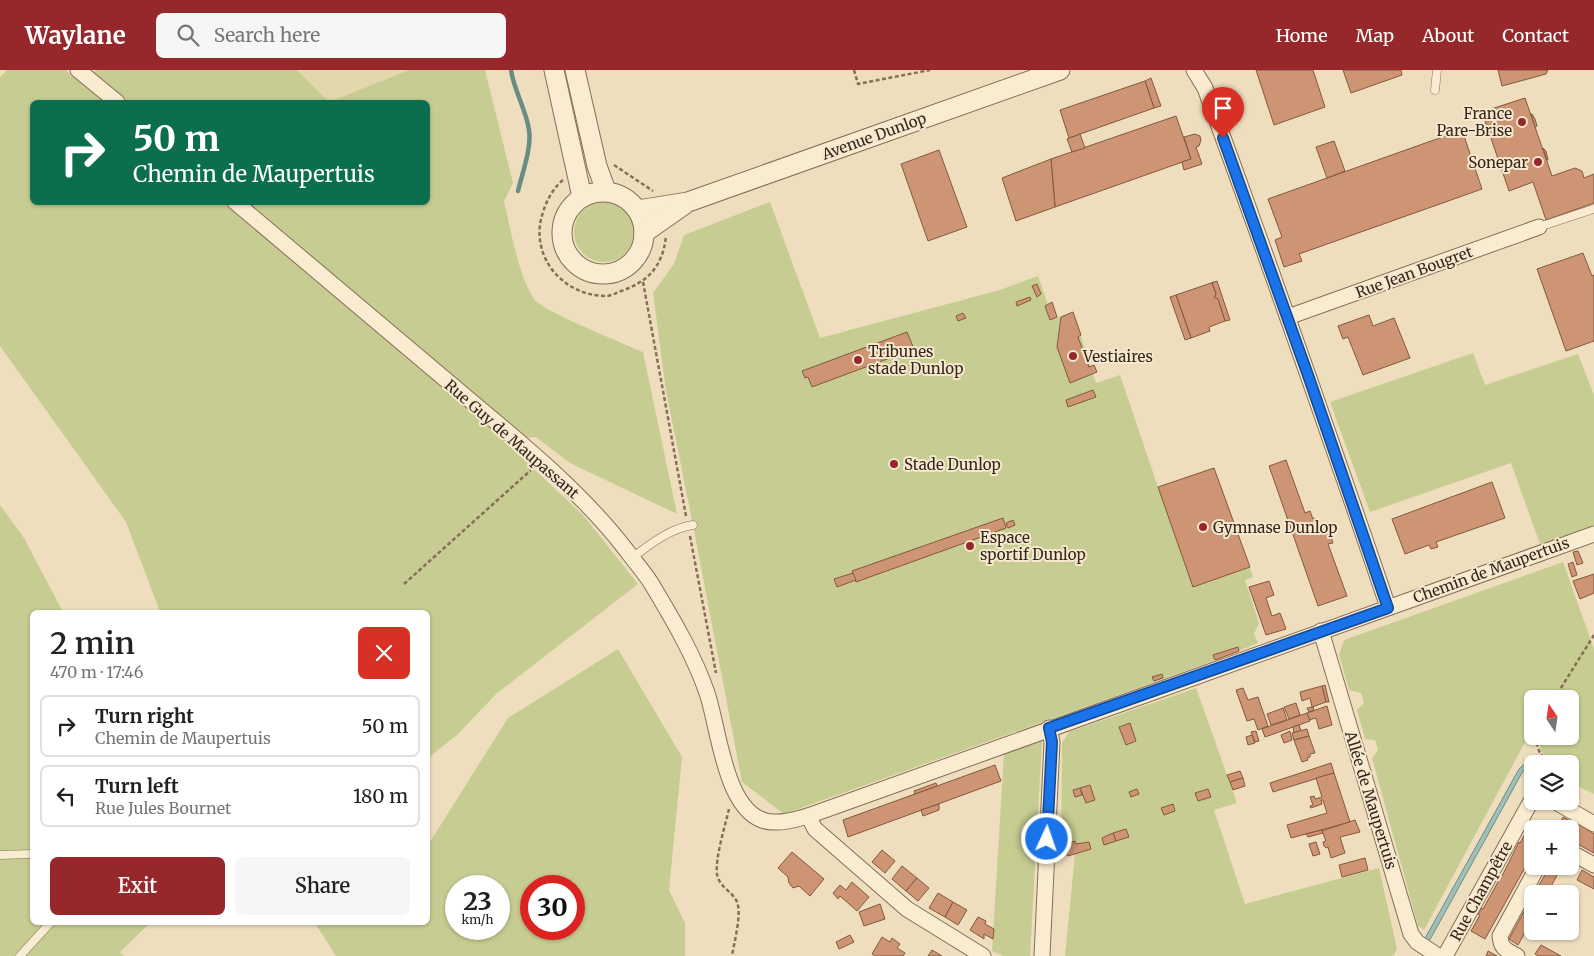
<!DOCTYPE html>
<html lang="en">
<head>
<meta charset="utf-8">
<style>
	body { margin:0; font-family:Merriweather,serif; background:#f6f6f6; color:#222; height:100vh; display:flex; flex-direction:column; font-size:19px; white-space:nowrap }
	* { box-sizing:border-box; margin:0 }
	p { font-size:16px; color:#767676 }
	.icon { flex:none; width:28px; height:28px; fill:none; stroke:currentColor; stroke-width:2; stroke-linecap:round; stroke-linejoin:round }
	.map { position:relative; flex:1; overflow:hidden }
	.side { position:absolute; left:30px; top:540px; width:400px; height:315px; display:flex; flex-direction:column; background:#fff; border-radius:8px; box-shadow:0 1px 4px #0004 }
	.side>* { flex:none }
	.banner { position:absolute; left:30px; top:30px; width:400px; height:105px; border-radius:8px; box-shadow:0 1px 4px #0004; background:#0b6e4f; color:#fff; overflow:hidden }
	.needle { width:32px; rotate:347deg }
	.fabs { position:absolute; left:1524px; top:620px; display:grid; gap:10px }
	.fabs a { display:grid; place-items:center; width:55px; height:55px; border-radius:8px; background:#fff; box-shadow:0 1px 4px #0004; font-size:25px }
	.speed { position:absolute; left:445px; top:805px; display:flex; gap:10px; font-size:25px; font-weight:700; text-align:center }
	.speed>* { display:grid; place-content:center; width:65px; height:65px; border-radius:50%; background:#fff; box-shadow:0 1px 4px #0004; line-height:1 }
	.speed small { font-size:12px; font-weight:400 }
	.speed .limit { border:8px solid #d22; background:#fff; color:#111 }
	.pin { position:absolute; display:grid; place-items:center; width:42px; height:42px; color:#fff; margin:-51px -21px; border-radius:50% 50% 50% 0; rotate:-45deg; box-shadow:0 0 5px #0007 }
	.pin .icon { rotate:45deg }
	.me { position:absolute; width:55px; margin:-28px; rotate:3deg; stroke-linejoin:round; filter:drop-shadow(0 0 4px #0008) }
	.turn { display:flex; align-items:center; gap:18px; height:105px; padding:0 20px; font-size:22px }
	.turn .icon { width:65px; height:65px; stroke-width:2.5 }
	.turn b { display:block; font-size:35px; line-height:42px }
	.round { display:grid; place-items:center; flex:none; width:52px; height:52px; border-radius:8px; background:#f6f6f6 }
	.overview { display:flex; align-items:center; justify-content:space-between; height:85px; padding:0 20px }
	h1 { font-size:30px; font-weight:600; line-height:38px }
	.action { display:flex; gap:10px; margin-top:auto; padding:10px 20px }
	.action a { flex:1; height:58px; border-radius:8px; background:#96272b; color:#fff; font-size:20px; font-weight:600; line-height:58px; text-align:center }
	.action a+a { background:#f6f6f6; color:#222 }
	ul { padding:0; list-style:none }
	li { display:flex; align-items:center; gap:15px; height:62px; margin:0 10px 8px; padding:0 10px; border:2px solid #e0e0e0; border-radius:8px }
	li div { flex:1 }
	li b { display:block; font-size:19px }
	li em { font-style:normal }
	header { display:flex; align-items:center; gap:30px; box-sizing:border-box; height:70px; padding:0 25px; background:#96272b; color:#fff }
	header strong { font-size:24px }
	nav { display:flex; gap:28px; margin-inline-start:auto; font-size:18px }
	.search { width:350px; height:45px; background:#f6f6f6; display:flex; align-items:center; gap:12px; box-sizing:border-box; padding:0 18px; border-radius:8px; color:#767676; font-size:19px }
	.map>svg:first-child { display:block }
</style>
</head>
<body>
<header>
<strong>Waylane</strong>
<div class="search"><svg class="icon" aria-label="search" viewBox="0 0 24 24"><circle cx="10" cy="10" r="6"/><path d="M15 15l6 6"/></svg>Search here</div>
<nav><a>Home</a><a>Map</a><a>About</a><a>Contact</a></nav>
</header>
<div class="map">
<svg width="1594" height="886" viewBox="0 0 1594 886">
	<rect width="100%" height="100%" fill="#eedebe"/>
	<!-- farmland -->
	<path fill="#e3d8ac" d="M297,0H409L329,32Z"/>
	<!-- green -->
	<g fill="#c7cc92" fill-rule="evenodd">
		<path d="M7,0H66L72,6L99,0H297L329,32L409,0H485L513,113L504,131C511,161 518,204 534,229C542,241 625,274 643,282L677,444L570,393L536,367L503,370L583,445L638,514L496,624L457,665L428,688V542H160L126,452L0,276V7ZM32,32H428V132H32Z"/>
		<path d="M770,132L820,268L1000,220L1038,206L1053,249L1073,242L1096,313L1120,305L1158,417L1214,398L1253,507L1245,510L1259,553L1254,564L1258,573L1208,593L784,744L742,712L693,455L666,321L653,223L674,194L684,165Z"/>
		<circle cx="604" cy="162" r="30"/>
		<path d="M1473,283L1485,315L1578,284L1594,325V455L1540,474L1511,393L1370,442L1330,332Z"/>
		<path d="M0,435L24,468L63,542H32V852L146,853L149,854L120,882L124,886H0Z"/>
		<path d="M1563,492L1594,579V724L1570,713V694H1558L1541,682L1540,666H1570V629H1532V659L1424,860L1418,856L1372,688L1378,680L1375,670L1365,669L1357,640L1364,633L1361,623L1349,620L1339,585L1344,570Z"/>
		<path d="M618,579L682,687L669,820L685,853V886H336L315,853L428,852V775L508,648ZM456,816H499V859H456ZM531,816H574V859H531Z"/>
		<path d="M1196,618L1237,733L1214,740L1245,834L1379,798L1397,879L1393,886H1065L1075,784L1061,787L1062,673L1069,662Z"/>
		<path d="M1042,671L1030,886H1003L992,881L1004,684Z"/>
	</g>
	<!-- water -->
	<path fill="#a2bfb6" stroke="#698d83" d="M1530,689L1541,694H1532V695L1523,701L1427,875L1423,872L1519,699Z"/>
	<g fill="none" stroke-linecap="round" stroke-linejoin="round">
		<!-- stream -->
		<path stroke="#698d83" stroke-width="4.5" d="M511,0C514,21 526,39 529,60C532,77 522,104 518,121"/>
	</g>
	<!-- building -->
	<g fill="#cd9574" stroke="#85573d">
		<path d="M1256,0H1313L1325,37L1274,55Z"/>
		<path d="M1343,0H1401L1402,5L1351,23Z"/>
		<path d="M1498,0H1548L1546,4L1502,16Z"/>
		<path d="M1151,8L1161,36L1154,38L1145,11Z"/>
		<path d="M1145,11L1154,38L1069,68L1060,40Z"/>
		<path d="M1525,28L1552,106L1575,98L1582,101L1584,108L1594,104V133L1546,150L1533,112L1509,121L1482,42Z"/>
		<path d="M1531,44H1532L1535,49L1537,56L1535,57Z"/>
		<path d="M1176,46L1191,89L1055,137L1051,89Z"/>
		<path d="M1462,60L1482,119L1299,184L1302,191L1284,197L1275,170L1282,167L1268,129Z"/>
		<path d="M1080,64L1085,78L1072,82L1067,69Z"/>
		<path d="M1195,64L1200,66L1201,70L1199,76L1196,77L1202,94L1184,100L1182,92L1191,89L1184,67Z"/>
		<path d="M1334,71L1345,101L1327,108L1316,77Z"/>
		<path d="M1543,78L1546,81L1548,90H1547Z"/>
		<path d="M939,80L967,157L928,171L901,94Z"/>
		<path d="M1051,89L1055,137L1016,151L1002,108Z"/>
		<path d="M1583,183L1592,206L1594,205V271L1566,281L1537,199Z"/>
		<path d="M1217,211L1230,250L1225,251L1218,229L1214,227L1216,224L1212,213Z"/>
		<path d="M1214,212L1212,213L1216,224L1214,227L1218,229L1225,251L1209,257L1210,261L1191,268L1176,225Z"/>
		<path d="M1037,214L1041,224L1037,227L1032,216Z"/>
		<path d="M1176,225L1191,268L1185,270L1170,227Z"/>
		<path d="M1030,227L1031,230L1017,236L1016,232Z"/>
		<path d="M1052,232L1057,247L1050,250L1045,236Z"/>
		<path d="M1073,242L1081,265L1078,267L1089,297L1094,295L1097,302L1070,313L1057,277L1061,247Z"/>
		<path d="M963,243L966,248L958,251L956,246Z"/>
		<path d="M1369,245L1373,256L1394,248L1410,288L1363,305L1348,267L1343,269L1338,256Z"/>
		<path d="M907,262L914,279L812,317L808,307L805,308L802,301Z"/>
		<path d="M1093,320L1096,327L1068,337L1066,330Z"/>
		<path d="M1286,390L1305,443L1310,441L1313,449L1315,448L1318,456L1321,455L1323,459L1328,458L1333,473L1328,474L1347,526L1318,536L1269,396Z"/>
		<path d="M1214,398L1250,497L1193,517L1158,417Z"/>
		<path d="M1492,412L1505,448L1436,472L1438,477L1431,479L1429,475L1405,484L1392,449Z"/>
		<path d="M1003,448L1006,458L856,512L852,501Z"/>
		<path d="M1013,450L1015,455L1008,458L1006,453Z"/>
		<path d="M1578,481L1583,493L1577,495L1573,482Z"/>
		<path d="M1573,492L1577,505L1572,507L1568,494Z"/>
		<path d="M853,503L856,510L837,517L834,509Z"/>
		<path d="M1594,504V523L1580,529L1573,511Z"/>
		<path d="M1269,511L1274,525L1266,528L1272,546L1280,543L1286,559L1266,565L1249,517Z"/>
		<path d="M1238,577L1239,581L1215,590L1213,585Z"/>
		<path d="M1162,604L1163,608L1154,611L1152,607Z"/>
		<path d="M1325,615L1329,632H1326L1322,616Z"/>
		<path d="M1322,616L1326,632L1312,637L1310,628L1302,631L1300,622Z"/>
		<path d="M1243,618L1248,630L1258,627L1268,656L1258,660L1254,649L1247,651L1236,620Z"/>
		<path d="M1296,633L1300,645L1289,649L1284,637Z"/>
		<path d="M1327,636L1332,655L1319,659L1316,648L1309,650L1307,643Z"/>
		<path d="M1313,637L1314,640L1309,642L1307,638Z"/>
		<path d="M1283,638L1287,650L1271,655L1267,644Z"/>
		<path d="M1307,643L1310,651L1265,667L1262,659Z"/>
		<path d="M1130,653L1136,671L1126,675L1119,657Z"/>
		<path d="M1299,655L1301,661L1294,663L1293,657Z"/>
		<path d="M1307,659L1309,666L1294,670L1292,663Z"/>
		<path d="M1256,661L1259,671L1255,672L1251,662Z"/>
		<path d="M1290,661L1292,670L1284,673L1281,665Z"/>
		<path d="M1252,665L1255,673L1248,675L1246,667Z"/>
		<path d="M1309,666L1315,683L1310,684V687L1307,688L1308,690L1302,692L1294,670Z"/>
		<path d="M1331,693L1334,703L1273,722L1270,713Z"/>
		<path d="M995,695L1001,711L848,767L843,750Z"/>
		<path d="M1240,701L1243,708L1230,712L1227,705Z"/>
		<path d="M1334,703L1350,752L1291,768L1287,755L1327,743L1323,730H1321L1322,734L1311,738L1310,736L1313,735L1310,727L1314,726L1315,729L1322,727L1316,708Z"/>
		<path d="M1243,708L1245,716L1233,720L1230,712Z"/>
		<path d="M936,713L937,716L915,724L914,721Z"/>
		<path d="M1090,715L1095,730L1086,733L1080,718Z"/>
		<path d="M1080,718L1082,725L1075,727L1073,720Z"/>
		<path d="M1137,719L1139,724L1131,727L1129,722Z"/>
		<path d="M1208,719L1211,727L1198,731L1195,723Z"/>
		<path d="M939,734V740L923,746L921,740Z"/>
		<path d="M1173,734L1175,741L1164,745L1161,738Z"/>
		<path d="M1563,747L1578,756L1579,754L1594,764V783L1570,770V759H1557Z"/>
		<path d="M1355,750L1360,762L1340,767L1345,783L1331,788L1328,777L1326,778L1324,776L1323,772L1326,771L1322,761Z"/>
		<path d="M1529,757L1533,759L1532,785L1485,869L1471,861L1480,845L1478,844L1482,838L1483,839L1498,812L1497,811L1500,805L1502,806L1519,772L1520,773Z"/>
		<path d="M1126,759L1129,767L1116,771L1113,763Z"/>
		<path d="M1322,760L1323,763L1308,767L1306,764Z"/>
		<path d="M1113,763L1116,771L1104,775L1102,768Z"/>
		<path d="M1075,771L1076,774L1089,772L1091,779L1068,786L1064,775Z"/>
		<path d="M1316,772L1320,784L1313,786L1309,774Z"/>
		<path d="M882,780L895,791L885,803L872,792Z"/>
		<path d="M792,782L824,809L810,826L799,816L793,818L789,813L788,807L778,798Z"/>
		<path d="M1365,788L1368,800L1342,807L1339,795Z"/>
		<path d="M902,796L917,808L906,821L892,809Z"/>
		<path d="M1550,796H1562L1547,824H1534Z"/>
		<path d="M1582,800L1594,807V819L1577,810Z"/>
		<path d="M917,808L929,818L918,831L906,821Z"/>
		<path d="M852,812L869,827L857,841L840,826L838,829L833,823L840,815L846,820Z"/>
		<path d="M938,823L953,832L945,847L929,838Z"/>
		<path d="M1532,827V850L1518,875L1509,869Z"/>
		<path d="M953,832L967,840L958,855L945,847Z"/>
		<path d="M880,834L885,849L864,856L859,842Z"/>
		<path d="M978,847L986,851L985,854L994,859L993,869L984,864V869L970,860Z"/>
		<path d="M850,865L854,872L839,879L836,872Z"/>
		<path d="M882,867L890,872L892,868L900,874L897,878L905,883L903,886H875L872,884Z"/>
		<path d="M1541,875L1561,886H1538L1535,884Z"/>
		<path d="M932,880L942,886H928Z"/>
		<path d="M1488,881L1497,886H1486Z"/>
	</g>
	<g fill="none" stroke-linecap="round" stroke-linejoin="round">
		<defs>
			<g id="service">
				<path d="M1435,20L1437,0"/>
				<path d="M1539,157L1593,139"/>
				<path d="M632,488C650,474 671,458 693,455"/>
				<path d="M0,785L32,784"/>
				<path d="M20,886L51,852"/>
			</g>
			<g id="minor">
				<path d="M78,0L117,32"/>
				<path d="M1194,0L1205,18C1268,190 1329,363 1388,537"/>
				<path d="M235,132C312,197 388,261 465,326C522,374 581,421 627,481C635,492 644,502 651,513C672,548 694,585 707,623C719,657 725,751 773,752C785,753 797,749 808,746L1594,464"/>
				<path d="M1288,247L1539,157"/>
				<path d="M1321,561L1411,864L1417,872L1438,886"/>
				<path d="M1554,731L1594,754"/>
				<path d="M808,746L815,759L907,839L983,886"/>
				<path d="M1570,782L1594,795"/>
				<path d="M1042,886L1052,672L1049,658"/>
				<path d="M1445,886L1530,733L1533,731"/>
				<path d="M1517,886C1506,880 1501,879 1500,866L1538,796"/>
			</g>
			<g id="tertiary">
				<path d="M554,0L582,127"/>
				<path d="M575,0L597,96L606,121"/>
				<circle cx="603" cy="163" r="41"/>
				<path d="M638,140L688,132L1060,0"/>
				<path d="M644,163L684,135"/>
			</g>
		</defs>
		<!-- service casing -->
		<use href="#service" stroke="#866e57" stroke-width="9"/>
		<!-- minor casing -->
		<use href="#minor" stroke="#866e57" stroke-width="17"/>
		<!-- tertiary casing -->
		<use href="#tertiary" stroke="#866e57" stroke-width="21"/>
		<!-- path -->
		<g stroke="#866e57" stroke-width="2.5" stroke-dasharray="4 2.5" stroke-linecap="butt">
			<path d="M854,0L858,14L930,0"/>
			<path d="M614,95L653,121"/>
			<path d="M563,110C551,120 545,134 541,149C532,190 565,226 606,226C611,226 616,223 621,221C648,212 663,196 666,166"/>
			<path d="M643,212L686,446"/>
			<path d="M690,466L716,603"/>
			<path d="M404,514L531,400"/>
			<path d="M1554,629L1594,565"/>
			<path d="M1537,666C1536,679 1540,686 1551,694"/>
			<path d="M729,739C725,756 715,788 717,804C719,817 733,822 737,832C742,844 734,873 732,886"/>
		</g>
		<!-- service -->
		<use href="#service" stroke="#f9ecd1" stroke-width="8"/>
		<!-- minor -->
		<use href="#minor" stroke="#f9ecd1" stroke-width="15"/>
		<!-- tertiary -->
		<use href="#tertiary" stroke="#f9ecd1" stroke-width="19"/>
	</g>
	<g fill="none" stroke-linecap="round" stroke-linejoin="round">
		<defs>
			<path id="route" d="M1047,769L1052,672L1049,658L1388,538L1309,308L1223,68"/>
		</defs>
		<!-- route casing -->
		<use href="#route" stroke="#114b97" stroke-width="12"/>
		<!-- route -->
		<use href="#route" stroke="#1a73e8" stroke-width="9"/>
	</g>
	<!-- markers -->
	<g fill="#96272b" stroke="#f5e8ce" stroke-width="2">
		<circle cx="1522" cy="52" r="5"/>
		<circle cx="1538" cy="92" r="5"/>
		<circle cx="1073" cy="286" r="5"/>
		<circle cx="858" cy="290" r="5"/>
		<circle cx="894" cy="394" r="5"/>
		<circle cx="1203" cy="457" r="5"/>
		<circle cx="970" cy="476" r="5"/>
	</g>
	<g text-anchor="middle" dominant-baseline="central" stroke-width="4" stroke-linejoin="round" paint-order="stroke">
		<!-- poi labels -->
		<g font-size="15" fill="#35271c" stroke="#f5e8ce" text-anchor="start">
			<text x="1512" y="43" text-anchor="end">France<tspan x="1512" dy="17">Pare-Brise</tspan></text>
			<text x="1528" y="92" text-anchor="end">Sonepar</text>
			<text x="868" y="281">Tribunes<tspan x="868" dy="17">stade Dunlop</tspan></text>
			<text x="1083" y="286">Vestiaires</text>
			<text x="904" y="394">Stade Dunlop</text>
			<text x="1213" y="457">Gymnase Dunlop</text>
			<text x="980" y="467">Espace<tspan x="980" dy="17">sportif Dunlop</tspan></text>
		</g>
		<!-- street labels -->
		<g font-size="15" fill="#35271c" stroke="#f5e8ce">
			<text transform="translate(874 66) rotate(-20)">Avenue Dunlop</text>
			<text transform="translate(1414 202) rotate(-20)">Rue Jean Bougret</text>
			<text transform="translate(512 369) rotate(41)">Rue Guy de Maupassant</text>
			<text transform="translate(1491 500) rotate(-20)">Chemin de Maupertuis</text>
			<text transform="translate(1371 730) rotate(73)">Allée de Maupertuis</text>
			<text transform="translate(1481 821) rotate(-61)">Rue Champêtre</text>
		</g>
	</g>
</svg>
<div class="fabs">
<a><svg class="needle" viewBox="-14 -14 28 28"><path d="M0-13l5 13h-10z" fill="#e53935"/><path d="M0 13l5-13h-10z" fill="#767676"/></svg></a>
<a><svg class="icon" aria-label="layers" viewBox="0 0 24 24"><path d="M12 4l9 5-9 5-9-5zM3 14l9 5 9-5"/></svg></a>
<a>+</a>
<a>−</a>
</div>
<div class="speed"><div>23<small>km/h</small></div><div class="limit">30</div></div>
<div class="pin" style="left:1223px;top:68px;background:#d93025"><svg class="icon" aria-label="arrive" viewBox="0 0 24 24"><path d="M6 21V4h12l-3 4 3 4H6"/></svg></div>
<svg class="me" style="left:1047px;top:769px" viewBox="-20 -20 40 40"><circle r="17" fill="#1a73e8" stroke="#fff" stroke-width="3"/><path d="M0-11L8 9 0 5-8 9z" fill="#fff"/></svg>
<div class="banner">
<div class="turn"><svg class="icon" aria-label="right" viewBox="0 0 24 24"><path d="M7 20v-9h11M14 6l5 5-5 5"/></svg><div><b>50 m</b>Chemin de Maupertuis</div></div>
</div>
<section class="side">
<div class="overview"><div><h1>2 min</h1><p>470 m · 17:46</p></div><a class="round" style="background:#d93025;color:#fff"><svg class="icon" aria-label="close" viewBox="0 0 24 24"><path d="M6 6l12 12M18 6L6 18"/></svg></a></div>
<ul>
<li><svg class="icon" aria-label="right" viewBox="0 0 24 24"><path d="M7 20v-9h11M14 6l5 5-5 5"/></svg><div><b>Turn right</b><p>Chemin de Maupertuis</p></div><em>50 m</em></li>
<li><svg class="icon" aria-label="left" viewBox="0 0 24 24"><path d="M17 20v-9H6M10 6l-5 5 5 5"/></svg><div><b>Turn left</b><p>Rue Jules Bournet</p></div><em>180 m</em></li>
</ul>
<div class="action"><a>Exit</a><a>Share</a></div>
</section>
</div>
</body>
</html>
